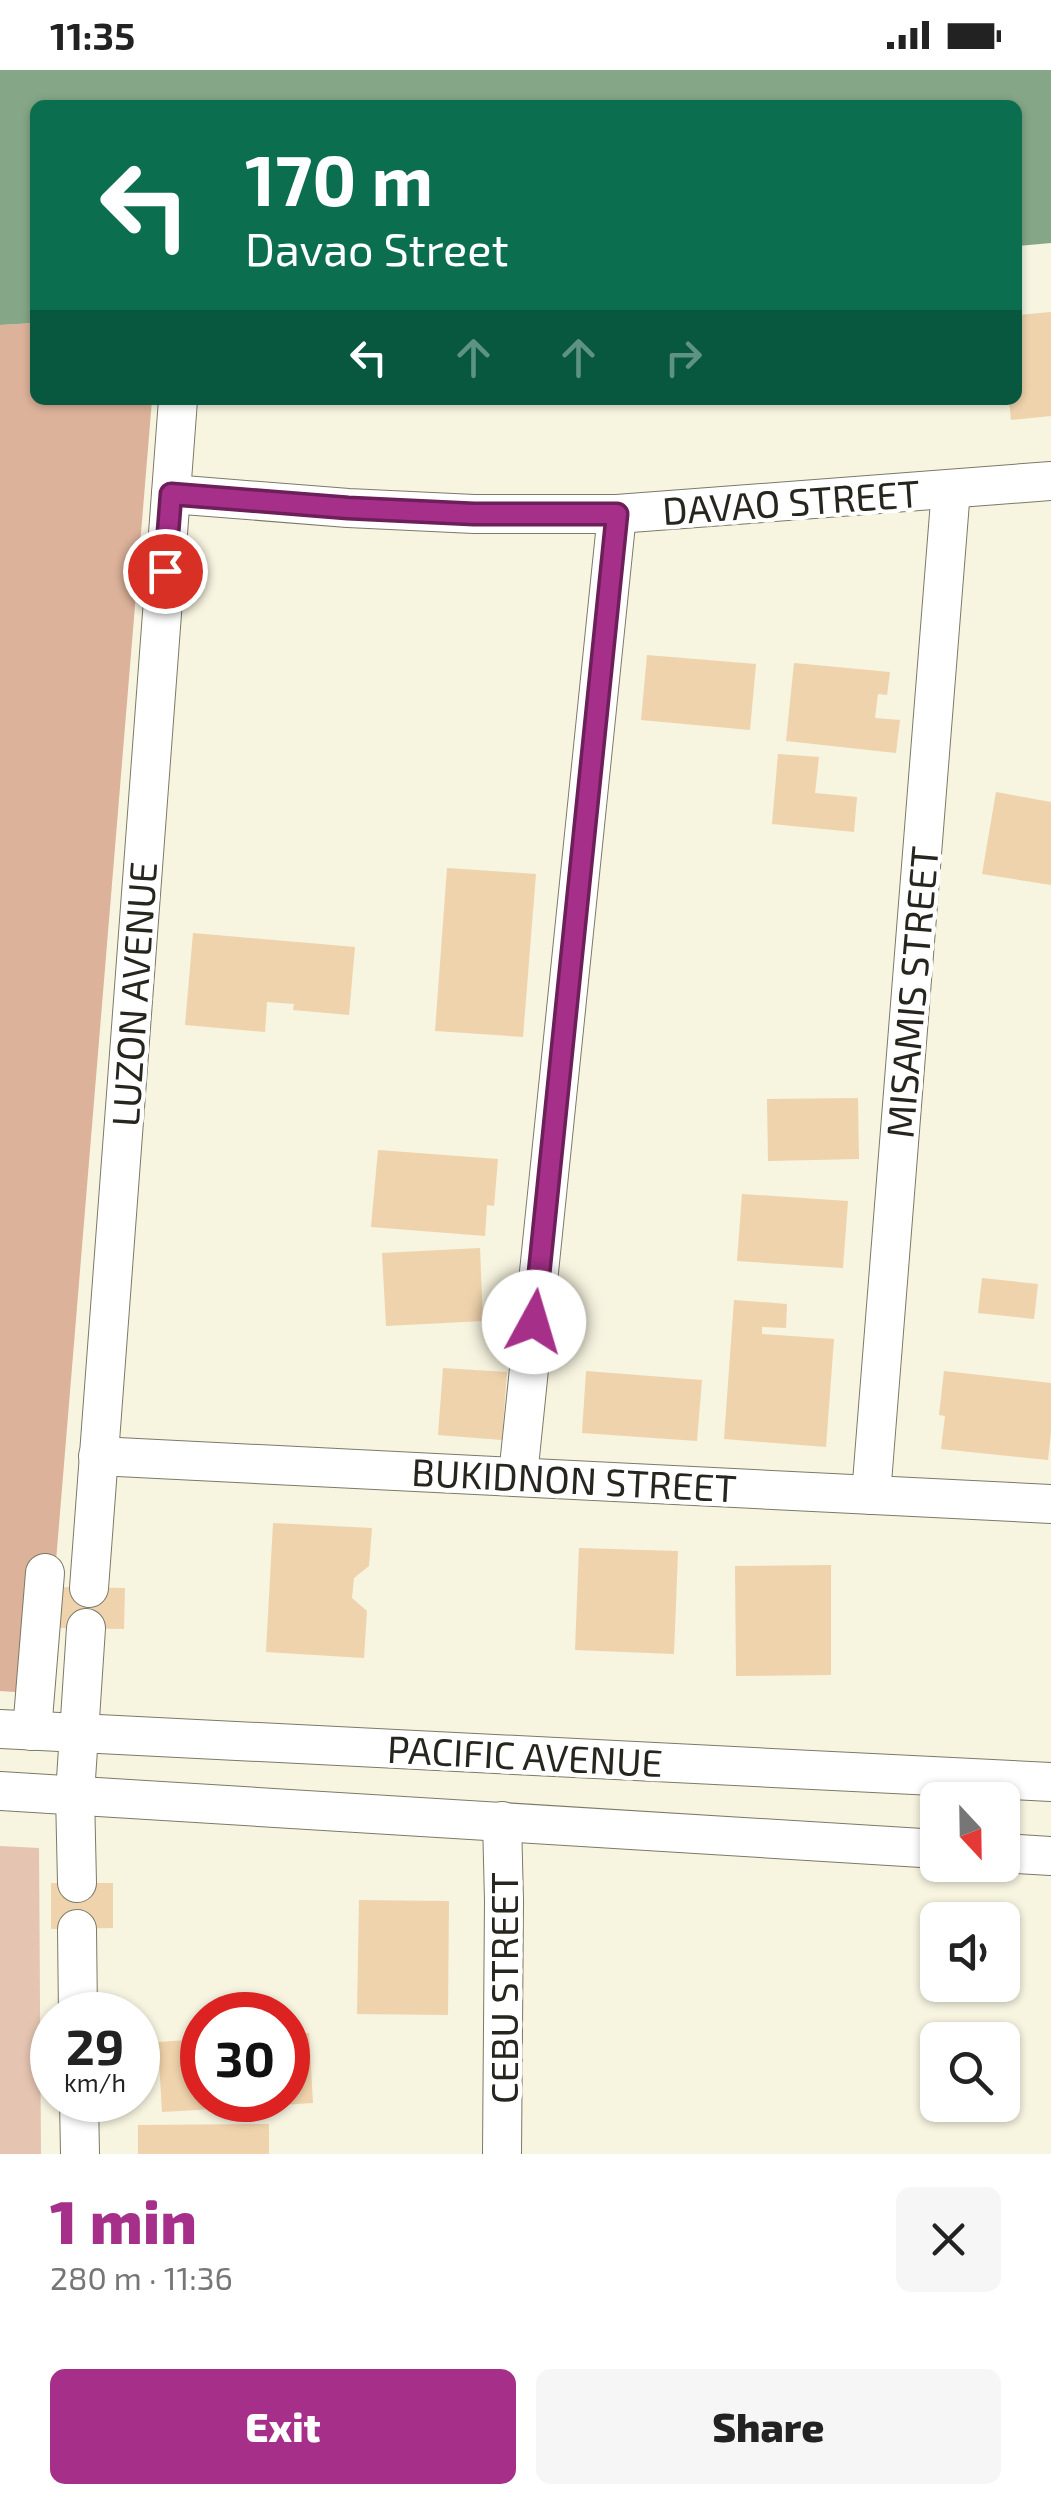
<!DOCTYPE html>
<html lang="en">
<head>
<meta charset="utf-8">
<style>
	body { margin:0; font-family:"Exo 2",sans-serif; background:#f6f6f6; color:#222; height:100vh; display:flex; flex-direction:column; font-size:38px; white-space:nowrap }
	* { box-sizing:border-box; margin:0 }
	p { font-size:32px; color:#767676 }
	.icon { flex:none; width:55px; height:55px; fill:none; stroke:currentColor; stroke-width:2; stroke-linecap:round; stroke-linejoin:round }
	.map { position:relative; height:2084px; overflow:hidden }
	.details { display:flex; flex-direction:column; background:#fff; flex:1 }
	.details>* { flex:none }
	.hud { position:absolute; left:30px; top:30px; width:992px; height:305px; border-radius:15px; box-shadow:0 2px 8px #0004; background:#0b6e4f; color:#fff; overflow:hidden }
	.needle { width:65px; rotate:158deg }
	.controls { position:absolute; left:920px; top:1712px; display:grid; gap:20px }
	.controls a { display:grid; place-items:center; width:100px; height:100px; border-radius:15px; background:#fff; box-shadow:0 2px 8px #0004; font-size:50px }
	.speed { position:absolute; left:30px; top:1922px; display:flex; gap:20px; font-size:50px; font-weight:700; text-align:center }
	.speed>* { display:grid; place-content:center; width:130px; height:130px; border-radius:50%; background:#fff; box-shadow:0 2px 8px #0004; line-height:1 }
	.speed small { font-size:25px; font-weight:400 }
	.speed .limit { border:15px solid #d22; background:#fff; color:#111 }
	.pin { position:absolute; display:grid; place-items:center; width:85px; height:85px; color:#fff; margin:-42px; border:5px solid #fff; border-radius:50%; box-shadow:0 2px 10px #0007 }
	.me { position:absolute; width:110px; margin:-55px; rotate:6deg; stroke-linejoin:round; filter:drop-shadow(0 0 8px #0008) }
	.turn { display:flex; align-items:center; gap:35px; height:210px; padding:0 50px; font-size:45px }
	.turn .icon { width:130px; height:130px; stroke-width:2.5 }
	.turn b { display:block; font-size:70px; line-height:85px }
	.lanes { display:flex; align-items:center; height:95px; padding:0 50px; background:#0003; justify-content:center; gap:50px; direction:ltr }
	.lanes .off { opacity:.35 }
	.round { display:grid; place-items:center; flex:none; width:105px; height:105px; border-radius:15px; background:#f6f6f6 }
	.overview { display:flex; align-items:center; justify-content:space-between; height:170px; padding:0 50px }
	h1 { font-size:60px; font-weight:800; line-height:75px; color:#a63089 }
	.cta { display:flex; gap:20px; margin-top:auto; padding:20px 50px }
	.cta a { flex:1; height:115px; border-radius:15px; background:#a63089; color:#fff; font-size:40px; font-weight:800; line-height:115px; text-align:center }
	.cta a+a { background:#f6f6f6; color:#222 }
	.status { display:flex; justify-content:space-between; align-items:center; height:70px; padding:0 50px; background:#fff; direction:ltr }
	.status svg { height:28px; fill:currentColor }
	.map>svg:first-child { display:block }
</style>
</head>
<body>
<div class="status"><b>11:35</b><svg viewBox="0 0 49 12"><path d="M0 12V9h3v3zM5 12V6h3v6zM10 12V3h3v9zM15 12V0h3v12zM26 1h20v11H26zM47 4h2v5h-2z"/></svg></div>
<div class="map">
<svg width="1051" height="2084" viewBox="0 0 1051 2084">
	<rect width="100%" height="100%" fill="#f7f4e0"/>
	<!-- green -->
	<path fill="#e5c4b1" d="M0,1776L39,1778L41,2084H0Z"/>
	<!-- forest -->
	<path fill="#dcb29a" d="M35,253V330H152L45,1624L0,1621V255Z"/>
	<!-- water -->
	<path fill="#85a787" d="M0,0H1051V173L1018,176V35H35V253L0,255Z"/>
	<!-- building -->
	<g fill="#efd3ac">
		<path d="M1051,242V346L1011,350L1009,330H1018V245Z"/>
		<path d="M647,585L756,594L750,660L641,650Z"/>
		<path d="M794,593L890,602L887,625L878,624L875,648L900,650L896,683L786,671Z"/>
		<path d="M778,684L819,687L815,723L857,727L854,762L772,754Z"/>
		<path d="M996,722L1051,732V815L982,804Z"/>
		<path d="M447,798L536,804L523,967L435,961Z"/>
		<path d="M193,863L355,877L349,945L293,940L294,934L267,932L265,962L185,955Z"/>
		<path d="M858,1028L859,1089L768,1091L767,1029Z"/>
		<path d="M378,1080L498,1089L494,1136L487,1135L485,1166L371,1157Z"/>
		<path d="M742,1124L848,1131L843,1198L737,1191Z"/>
		<path d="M480,1178L483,1251L386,1256L382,1183Z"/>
		<path d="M982,1208L1038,1214L1034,1249L978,1243Z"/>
		<path d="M734,1230L787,1234L786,1258L762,1257V1264L834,1269L826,1377L724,1369Z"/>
		<path d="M443,1298L507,1302L502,1370L438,1365Z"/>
		<path d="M586,1301L702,1310L697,1371L582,1363Z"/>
		<path d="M944,1301L1051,1313V1362L1048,1390L941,1379L945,1346L939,1345Z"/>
		<path d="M273,1453L372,1458L369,1496L354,1508L352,1528L367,1541L364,1588L266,1582Z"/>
		<path d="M579,1478L678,1481L674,1584L575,1580Z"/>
		<path d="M831,1495V1605L736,1606L735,1496Z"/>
		<path d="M62,1517L125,1518L124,1559L60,1558Z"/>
		<path d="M51,1813H113V1858L51,1859Z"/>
		<path d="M359,1830L449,1831L448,1945L357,1944Z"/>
		<path d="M309,1963L313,2033L162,2042L158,1972L202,1969V2030H288V1964Z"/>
		<path d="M269,2054V2084H138V2055Z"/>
	</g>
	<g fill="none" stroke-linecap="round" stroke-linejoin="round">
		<defs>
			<g id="minor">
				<path d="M171,424L348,438L474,444H617L1051,411"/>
				<path d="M98,1386L1051,1434"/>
				<path d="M518,1406L617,444"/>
				<path d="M871,1425L951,419"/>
				<path d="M89,1518L178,330"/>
				<path d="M0,1659L1051,1712"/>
				<path d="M32,1661L45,1503"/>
				<path d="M0,1721L938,1779"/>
				<path d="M1002,1783L1051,1786"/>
				<path d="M77,1813L75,1724L86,1558"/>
				<path d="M77,1859L78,1945"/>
				<path d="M79,2030L80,2084"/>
				<path d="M502,2084L504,1831L502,1751"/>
			</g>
		</defs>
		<!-- minor casing -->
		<use href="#minor" stroke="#7d7968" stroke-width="40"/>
		<!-- minor -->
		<use href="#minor" stroke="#fff" stroke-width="38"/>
	</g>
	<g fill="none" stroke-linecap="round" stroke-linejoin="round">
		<defs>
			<path id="route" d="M165,501L171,424L348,438L474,444H617L534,1252"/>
		</defs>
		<!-- route casing -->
		<use href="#route" stroke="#6c1f59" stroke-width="25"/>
		<!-- route -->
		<use href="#route" stroke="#a63089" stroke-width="18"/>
	</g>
	<g text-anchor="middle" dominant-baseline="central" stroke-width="9" stroke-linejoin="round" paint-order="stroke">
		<!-- street labels -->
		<g font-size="38" fill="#26251e" stroke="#fff">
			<text transform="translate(791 431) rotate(-4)">DAVAO STREET</text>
			<text transform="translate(911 922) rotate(-85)">MISAMIS STREET</text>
			<text transform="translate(133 924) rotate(-86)">LUZON AVENUE</text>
			<text transform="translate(574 1409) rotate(3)">BUKIDNON STREET</text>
			<text transform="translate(525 1685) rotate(3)">PACIFIC AVENUE</text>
			<text transform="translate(503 1918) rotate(-90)">CEBU STREET</text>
		</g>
	</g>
</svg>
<div class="controls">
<a><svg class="needle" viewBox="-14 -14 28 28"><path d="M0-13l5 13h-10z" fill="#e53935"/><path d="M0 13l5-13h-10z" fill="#767676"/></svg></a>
<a><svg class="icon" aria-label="sound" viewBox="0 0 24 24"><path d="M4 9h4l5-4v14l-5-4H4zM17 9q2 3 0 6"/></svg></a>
<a><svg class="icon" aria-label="search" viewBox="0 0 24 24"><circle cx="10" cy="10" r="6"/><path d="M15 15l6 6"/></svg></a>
</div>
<div class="speed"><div>29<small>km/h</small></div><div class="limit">30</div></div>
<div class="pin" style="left:165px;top:501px;background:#d93025"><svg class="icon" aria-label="arrive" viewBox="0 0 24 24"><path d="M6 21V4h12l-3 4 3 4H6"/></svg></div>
<svg class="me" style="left:534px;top:1252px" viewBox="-20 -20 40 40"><circle r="19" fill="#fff"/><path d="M0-13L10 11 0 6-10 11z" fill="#a63089"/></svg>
<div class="hud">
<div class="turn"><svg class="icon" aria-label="left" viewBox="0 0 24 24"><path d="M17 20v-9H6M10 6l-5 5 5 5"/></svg><div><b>170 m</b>Davao Street</div></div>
<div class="lanes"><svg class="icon" aria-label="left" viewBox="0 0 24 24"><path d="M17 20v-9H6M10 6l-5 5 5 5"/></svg><svg class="icon off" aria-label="ahead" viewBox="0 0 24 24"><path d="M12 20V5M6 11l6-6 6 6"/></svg><svg class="icon off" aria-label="ahead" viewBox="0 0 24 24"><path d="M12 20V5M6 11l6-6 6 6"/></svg><svg class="icon off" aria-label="right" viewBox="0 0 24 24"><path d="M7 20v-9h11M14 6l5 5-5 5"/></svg></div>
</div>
</div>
<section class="details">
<div class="overview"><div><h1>1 min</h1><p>280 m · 11:36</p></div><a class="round"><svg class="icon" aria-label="close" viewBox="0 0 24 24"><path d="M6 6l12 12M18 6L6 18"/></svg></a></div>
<div class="cta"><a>Exit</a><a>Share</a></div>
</section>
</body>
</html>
